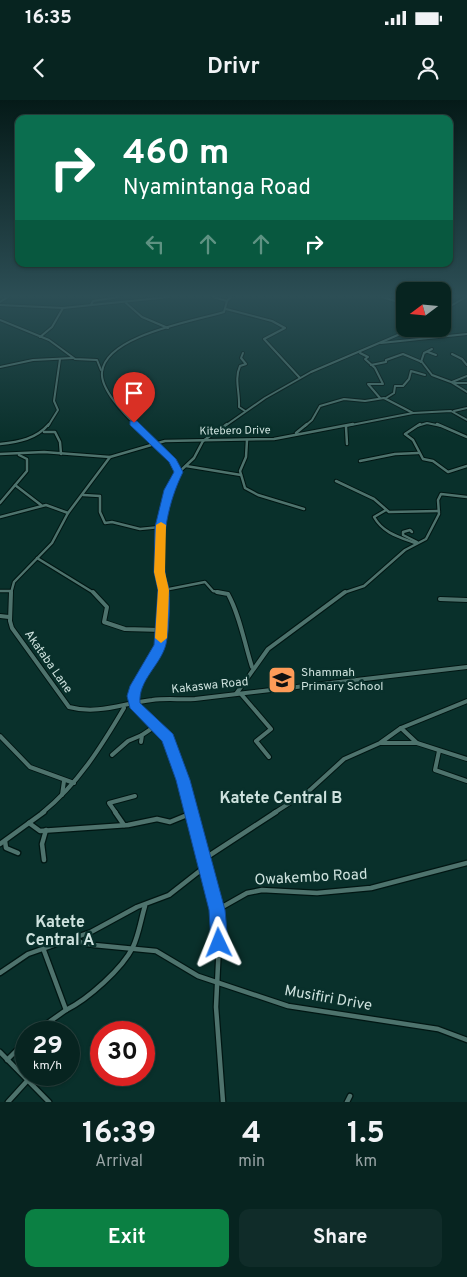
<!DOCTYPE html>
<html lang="en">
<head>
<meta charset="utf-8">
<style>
	body { margin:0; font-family:Overpass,sans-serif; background:#102c29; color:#f1f3f6; height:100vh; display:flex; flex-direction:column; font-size:19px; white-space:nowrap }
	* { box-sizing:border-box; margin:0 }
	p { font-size:16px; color:#98a4a5 }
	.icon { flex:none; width:28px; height:28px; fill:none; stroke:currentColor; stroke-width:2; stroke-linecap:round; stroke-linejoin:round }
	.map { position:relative; height:1002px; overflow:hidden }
	.side { display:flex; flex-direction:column; background:#072420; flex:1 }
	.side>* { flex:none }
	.guide { position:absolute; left:15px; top:15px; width:438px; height:152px; border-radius:10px; box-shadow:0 1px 4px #0004,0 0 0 1px #28413e; background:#0b6e4f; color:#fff; overflow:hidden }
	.needle { width:32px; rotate:254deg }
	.tools { position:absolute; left:396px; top:182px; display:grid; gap:10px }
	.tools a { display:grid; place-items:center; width:55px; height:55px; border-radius:10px; background:#072420; box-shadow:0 1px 4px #0004,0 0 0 1px #28413e; font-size:25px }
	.speed { position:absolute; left:15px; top:921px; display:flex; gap:10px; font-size:25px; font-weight:700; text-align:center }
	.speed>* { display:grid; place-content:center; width:65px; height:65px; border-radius:50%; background:#072420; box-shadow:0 1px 4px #0004,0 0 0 1px #28413e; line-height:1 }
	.speed small { font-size:12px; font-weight:400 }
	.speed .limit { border:8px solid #d22; background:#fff; color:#111 }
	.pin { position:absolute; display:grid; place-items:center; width:42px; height:42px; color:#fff; margin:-51px -21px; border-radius:50% 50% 50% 0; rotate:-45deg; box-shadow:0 0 5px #0007 }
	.pin .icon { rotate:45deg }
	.me { position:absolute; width:55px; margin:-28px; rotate:358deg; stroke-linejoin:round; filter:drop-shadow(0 0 4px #0008) }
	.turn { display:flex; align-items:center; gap:18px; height:105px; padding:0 25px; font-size:22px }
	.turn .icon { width:65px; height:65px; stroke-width:2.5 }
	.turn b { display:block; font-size:35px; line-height:42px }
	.lanes { display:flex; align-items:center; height:48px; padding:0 25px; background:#0003; justify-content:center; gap:25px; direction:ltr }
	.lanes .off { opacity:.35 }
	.eta { display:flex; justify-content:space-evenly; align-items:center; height:85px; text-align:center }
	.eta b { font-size:30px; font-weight:700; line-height:35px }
	.primary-button { display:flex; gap:10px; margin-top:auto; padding:10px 25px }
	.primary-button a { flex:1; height:58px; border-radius:10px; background:#0b8043; color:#fff; font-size:20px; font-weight:700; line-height:58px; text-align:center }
	.primary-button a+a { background:#102c29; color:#f1f3f6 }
	.status { display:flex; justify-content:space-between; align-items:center; height:35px; padding:0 25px; background:#072420; direction:ltr }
	.status svg { height:14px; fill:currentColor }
	header { display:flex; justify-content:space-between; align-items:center; height:65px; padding:0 25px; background:#072420; font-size:22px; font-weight:700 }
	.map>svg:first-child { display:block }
</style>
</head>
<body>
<div class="status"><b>16:35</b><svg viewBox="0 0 49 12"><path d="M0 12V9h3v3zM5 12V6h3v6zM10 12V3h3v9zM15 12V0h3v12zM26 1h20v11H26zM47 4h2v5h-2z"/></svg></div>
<header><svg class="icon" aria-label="back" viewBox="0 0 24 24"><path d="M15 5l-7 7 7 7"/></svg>Drivr<svg class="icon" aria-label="person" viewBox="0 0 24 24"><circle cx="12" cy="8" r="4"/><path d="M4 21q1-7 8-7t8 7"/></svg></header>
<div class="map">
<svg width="467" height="1002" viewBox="0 0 467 1002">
	<rect width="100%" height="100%" fill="#09302b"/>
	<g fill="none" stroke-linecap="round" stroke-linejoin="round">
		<defs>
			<g id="street-far3">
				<path d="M213,197L227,201"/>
				<path d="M382,197L405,204"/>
				<path d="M0,202L8,197"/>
				<path d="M126,203L142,217L168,228"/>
				<path d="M0,205L63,208"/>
				<path d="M91,205L93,201L119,197"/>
				<path d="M226,209L272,221L285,228L264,239L300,278"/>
				<path d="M442,211L466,197"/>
				<path d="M0,220L49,240L75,259L97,260L101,270"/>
				<path d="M40,237L52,227L63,208L169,197"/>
				<path d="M381,243L467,234"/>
				<path d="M428,252L436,255"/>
				<path d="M243,253L241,258L246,264L240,266C234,279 240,293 239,307L245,311"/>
				<path d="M360,253L368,257L365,259L375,268L383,284H368L380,298"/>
				<path d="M452,254L462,259L467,265"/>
				<path d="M421,262L424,253L432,249"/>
				<path d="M371,265L386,262V260L403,254L422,262L432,275L451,282L467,292"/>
				<path d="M0,267L33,260L73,258"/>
				<path d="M452,282L467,276"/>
				<path d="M454,283H467"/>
				<path d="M386,298L394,293L395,286H403L409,279L411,271L425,275"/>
				<path d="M454,311L467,308"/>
				<path d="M48,326L58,310L54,301L60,259"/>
				<path d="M137,326C125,315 100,289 102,272C106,235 195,221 224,212L227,201L231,197"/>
				<path d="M225,326L265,298L311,272L412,229"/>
				<path d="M305,326L312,320L320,306L344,299L365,301L384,298L413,313"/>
				<path d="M346,326L413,313L451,311L467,320"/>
				<path d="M417,326L427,323L441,326"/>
			</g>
			<g id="street-far2">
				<path d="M135,324L166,353L178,373C163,404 154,440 159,474C160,481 163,487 164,493"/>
				<path d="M420,324L405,334L413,340L423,359L433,361L448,372L467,366"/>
				<path d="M437,324L467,337"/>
				<path d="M346,327L347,344"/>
				<path d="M44,332H55L60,342L61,354"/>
				<path d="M296,333L307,324"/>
				<path d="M247,340L246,357L240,371L245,388L258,395L304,409"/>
				<path d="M0,344C19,342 36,339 49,324"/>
				<path d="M0,354L44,352L110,357L165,341L274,339L353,324"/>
				<path d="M360,361L395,354L418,353"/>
				<path d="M186,366L241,375"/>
				<path d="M178,373L194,358L203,341L227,324"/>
				<path d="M336,381L374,399L389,412L439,411"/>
				<path d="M15,385L41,405"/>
				<path d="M83,395L100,396V412L105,423L112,422L140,429L160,427"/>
				<path d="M0,403L27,371V359L19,355"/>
				<path d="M386,410L374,417C383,433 399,437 415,443"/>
				<path d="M0,417L46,405L68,413"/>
				<path d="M412,432L410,430L403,432V435L417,442"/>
				<path d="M37,458L94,493"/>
				<path d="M164,490L205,482L213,491L223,493"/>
				<path d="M0,491H10"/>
				<path d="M11,493L14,482L52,443L68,413L110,357"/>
				<path d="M343,493L364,486L405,450L426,439L439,414L438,400L441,394L467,397"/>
			</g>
			<g id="street-far1">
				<path d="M11,492L10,521L12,528L69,607C99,615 123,603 152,600C167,598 181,600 195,599L467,567"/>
				<path d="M93,492L107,507L104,522L125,529L162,530"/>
				<path d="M217,492L228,494C240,516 244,542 252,567"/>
				<path d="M440,499L467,500"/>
				<path d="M0,516L9,517"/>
				<path d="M236,594L268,549L345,492"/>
				<path d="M241,594L271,629L256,641L269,657"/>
				<path d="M134,605C134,583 149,570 157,551C164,533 164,511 164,492"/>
				<path d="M134,605L168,638L192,713"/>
				<path d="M401,628L417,643L467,659"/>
				<path d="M0,636L30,667L74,683"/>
				<path d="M141,642L142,635L157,625"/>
				<path d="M381,643H417"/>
				<path d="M439,651L435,670L467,681"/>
				<path d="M112,655L128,641L142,635"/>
				<path d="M62,695L64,681"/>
				<path d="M42,713C78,684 101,647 124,608"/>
				<path d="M116,713L109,703L135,696"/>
				<path d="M274,713L310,690L344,659L380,643L401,628L467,601"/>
			</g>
			<g id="street">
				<path d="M115,712L124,725"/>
				<path d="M191,712L217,810L219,843L216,907L223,1002"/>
				<path d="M29,723L40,731L128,725L157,719L170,722L192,713"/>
				<path d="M5,741L6,748L18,753"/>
				<path d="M0,744L44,712"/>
				<path d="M204,759L276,712"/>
				<path d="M44,760L42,744L46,730"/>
				<path d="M217,810L247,793L262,790L317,793L371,788L467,763"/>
				<path d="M75,838L82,843L94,845L156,851L198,876L288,906L438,929L467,940"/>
				<path d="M0,873L28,854L91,832L137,807L169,795L206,766"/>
				<path d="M66,910C88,899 122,869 133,847C139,834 141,819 145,806"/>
				<path d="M35,932L66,910L43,848"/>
				<path d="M0,952L49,1002"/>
				<path d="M7,960L26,941"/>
				<path d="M8,1002L27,981"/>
				<path d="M347,1002L350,996"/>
			</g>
		</defs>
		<!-- street-far3 casing -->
		<use href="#street-far3" stroke="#001613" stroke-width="4"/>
		<!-- street-far2 casing -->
		<use href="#street-far2" stroke="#001613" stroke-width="4.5"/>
		<!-- street-far1 casing -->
		<use href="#street-far1" stroke="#001613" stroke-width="6"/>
		<!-- street casing -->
		<use href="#street" stroke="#001613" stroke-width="7"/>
		<!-- street-far3 -->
		<use href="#street-far3" stroke="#4e736d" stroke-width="2"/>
		<!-- street-far2 -->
		<use href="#street-far2" stroke="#4e736d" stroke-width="2.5"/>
		<!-- street-far1 -->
		<use href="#street-far1" stroke="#4e736d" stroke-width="4"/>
		<!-- street -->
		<use href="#street" stroke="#4e736d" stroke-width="4.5"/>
	</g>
	<!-- sky -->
	<linearGradient id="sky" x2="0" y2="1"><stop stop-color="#051a18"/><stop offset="0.58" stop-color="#2c4e55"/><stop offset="1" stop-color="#2c4e55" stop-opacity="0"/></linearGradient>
	<rect width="467" height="338" fill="url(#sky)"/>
	<!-- route -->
	<path fill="#1a73e8" stroke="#114b97" d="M130,321H137L176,359L183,372C168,402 161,439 165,472C165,479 169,485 169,491C170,504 169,531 166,544C161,565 138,580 140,603L173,634L190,680L225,810L228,843L225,849L219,851L213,849L211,843L209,810L176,680L162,641L130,608L127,596L130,586L154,545L158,490L154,472L155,427L164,390L174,372L169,362L130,325Z"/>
	<!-- slow -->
	<path fill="#f59e0b" d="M161,422L166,425L165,472L169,490L167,538L161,543L155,538L158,490L154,472L156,425Z"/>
	<!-- icons -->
	<defs>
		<symbol id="school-square" viewBox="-11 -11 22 22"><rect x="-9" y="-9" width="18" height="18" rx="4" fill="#fe9b58" stroke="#09302b"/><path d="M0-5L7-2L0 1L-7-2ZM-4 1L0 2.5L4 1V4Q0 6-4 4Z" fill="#111"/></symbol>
	</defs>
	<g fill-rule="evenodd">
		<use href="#school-square" x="266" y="564" width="32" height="32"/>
	</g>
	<g text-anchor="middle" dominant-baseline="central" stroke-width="5" stroke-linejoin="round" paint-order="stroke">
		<!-- far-street labels -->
		<g font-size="11" fill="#cee2de" stroke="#09302b">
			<text transform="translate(235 331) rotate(-1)">Kitebero Drive</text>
		</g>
		<!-- street labels -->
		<g font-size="12" fill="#cee2de" stroke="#09302b">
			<text transform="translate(48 562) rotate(55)">Akataba Lane</text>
			<text transform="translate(210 586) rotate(-6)">Kakaswa Road</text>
		</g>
		<!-- poi labels -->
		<g font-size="12" fill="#cee2de" stroke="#09302b" text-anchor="start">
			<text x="301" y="573">Shammah<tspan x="301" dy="14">Primary School</tspan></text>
		</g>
		<!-- near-street labels -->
		<g font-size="15" fill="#cee2de" stroke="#09302b">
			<text transform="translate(311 778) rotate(-3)">Owakembo Road</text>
			<text transform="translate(328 899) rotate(10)">Musifiri Drive</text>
		</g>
		<!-- near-neighbourhood labels -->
		<g font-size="16" font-weight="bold" fill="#cee2de" stroke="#09302b">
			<text x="281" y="699">Katete Central B</text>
			<text x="60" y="823">Katete<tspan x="60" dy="18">Central A</tspan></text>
		</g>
	</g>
</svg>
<div class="tools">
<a><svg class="needle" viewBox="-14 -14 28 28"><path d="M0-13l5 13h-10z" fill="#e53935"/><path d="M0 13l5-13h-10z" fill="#98a4a5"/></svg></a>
</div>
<div class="speed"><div>29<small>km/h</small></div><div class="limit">30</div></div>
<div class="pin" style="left:134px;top:323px;background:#d93025"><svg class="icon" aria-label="arrive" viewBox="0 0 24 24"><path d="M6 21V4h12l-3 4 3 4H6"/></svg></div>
<svg class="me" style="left:219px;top:843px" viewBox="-20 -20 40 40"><path d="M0-17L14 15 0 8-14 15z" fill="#1a73e8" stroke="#fff" stroke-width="4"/></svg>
<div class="guide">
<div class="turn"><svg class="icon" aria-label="right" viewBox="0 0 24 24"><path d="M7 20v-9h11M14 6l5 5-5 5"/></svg><div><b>460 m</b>Nyamintanga Road</div></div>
<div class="lanes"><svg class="icon off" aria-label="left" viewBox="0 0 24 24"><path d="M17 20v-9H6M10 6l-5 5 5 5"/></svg><svg class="icon off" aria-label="ahead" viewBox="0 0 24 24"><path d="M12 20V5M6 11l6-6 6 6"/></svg><svg class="icon off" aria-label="ahead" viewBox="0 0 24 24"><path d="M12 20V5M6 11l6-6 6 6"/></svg><svg class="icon" aria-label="right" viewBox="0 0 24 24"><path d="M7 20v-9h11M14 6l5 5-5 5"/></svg></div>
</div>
</div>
<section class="side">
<div class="eta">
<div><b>16:39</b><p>Arrival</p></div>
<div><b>4</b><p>min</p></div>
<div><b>1.5</b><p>km</p></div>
</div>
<div class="primary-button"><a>Exit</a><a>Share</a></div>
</section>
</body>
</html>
